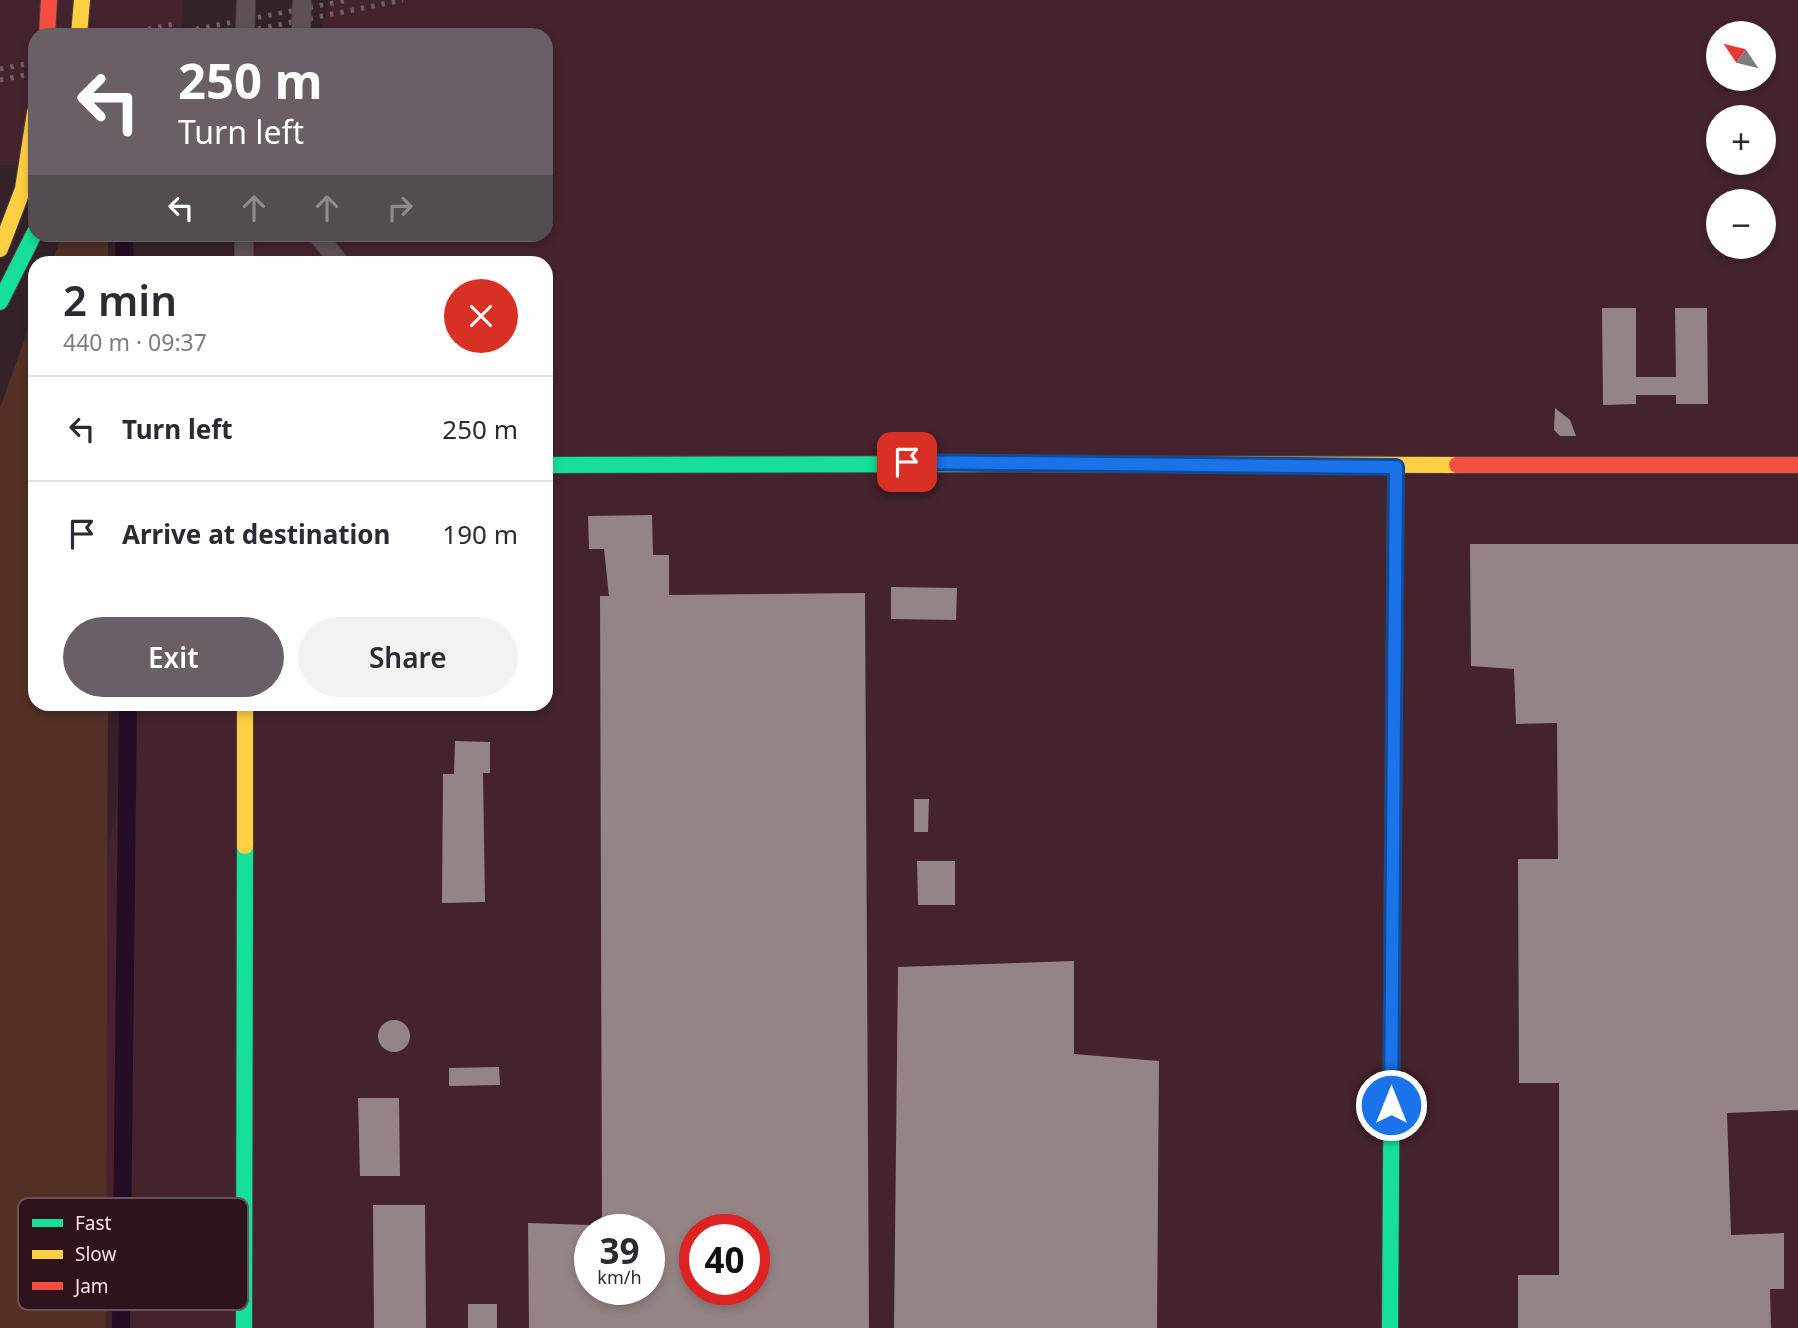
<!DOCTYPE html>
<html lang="en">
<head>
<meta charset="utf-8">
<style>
	body { margin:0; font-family:"Noto Sans",sans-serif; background:#f2f2f3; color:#2b2b33; height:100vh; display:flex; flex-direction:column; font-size:26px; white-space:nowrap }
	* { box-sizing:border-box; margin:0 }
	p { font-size:23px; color:#7c7c81 }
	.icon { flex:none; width:38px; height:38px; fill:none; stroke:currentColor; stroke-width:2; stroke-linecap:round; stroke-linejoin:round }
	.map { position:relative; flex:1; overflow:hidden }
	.sheet { position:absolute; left:28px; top:256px; width:525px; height:455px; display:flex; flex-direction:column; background:#fff; border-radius:21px; box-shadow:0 4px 10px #0003 }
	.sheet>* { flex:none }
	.top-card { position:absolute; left:28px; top:28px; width:525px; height:214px; border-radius:21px; box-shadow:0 4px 10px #0003; background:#686066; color:#fff; overflow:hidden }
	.needle { width:46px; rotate:305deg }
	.controls { position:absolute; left:1706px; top:21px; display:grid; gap:14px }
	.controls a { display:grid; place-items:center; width:70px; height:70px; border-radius:50%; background:#fff; box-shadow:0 4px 10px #0003; font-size:35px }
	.speed { position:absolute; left:574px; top:1214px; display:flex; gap:14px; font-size:35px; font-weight:700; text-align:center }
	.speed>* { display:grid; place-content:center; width:91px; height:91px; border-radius:50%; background:#fff; box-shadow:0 4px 10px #0003; line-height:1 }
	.speed small { font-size:18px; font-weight:400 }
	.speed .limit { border:10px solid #d22; background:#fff; color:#111 }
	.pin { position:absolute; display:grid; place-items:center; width:60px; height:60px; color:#fff; margin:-30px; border-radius:14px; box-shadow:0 4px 10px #0006 }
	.me { position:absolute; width:77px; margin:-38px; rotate:0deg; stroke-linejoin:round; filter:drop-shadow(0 0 5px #0008) }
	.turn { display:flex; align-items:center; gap:24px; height:147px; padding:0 35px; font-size:32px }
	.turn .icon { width:91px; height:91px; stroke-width:2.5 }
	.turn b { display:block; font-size:49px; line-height:60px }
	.lanes { display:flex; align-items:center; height:66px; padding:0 35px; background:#0003; justify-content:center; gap:35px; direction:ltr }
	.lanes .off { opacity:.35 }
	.round { display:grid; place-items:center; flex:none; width:74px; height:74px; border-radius:37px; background:#f2f2f3 }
	.overview { display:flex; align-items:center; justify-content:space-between; height:119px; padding:0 35px }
	h1 { font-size:42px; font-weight:600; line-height:52px }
	.primary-button { display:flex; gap:14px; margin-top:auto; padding:14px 35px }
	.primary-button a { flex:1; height:80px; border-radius:42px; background:#686066; color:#fff; font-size:28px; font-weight:600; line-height:80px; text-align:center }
	.primary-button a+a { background:#f2f2f3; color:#2b2b33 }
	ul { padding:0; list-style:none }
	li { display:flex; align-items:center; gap:21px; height:105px; padding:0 35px; border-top:2px solid #e1e1e2 }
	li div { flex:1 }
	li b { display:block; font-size:26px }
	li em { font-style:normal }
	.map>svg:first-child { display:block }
</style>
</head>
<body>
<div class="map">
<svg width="1798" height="1328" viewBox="0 0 1798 1328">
	<rect width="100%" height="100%" fill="#332328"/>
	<!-- built -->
	<g fill="#44232c" fill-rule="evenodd">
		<path d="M0,0H183L182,35H35V165H0Z"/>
		<path d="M329,0H1798V1328H49L54,1147L135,704H546V262H251L259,235L546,234V35H319ZM1718,33H1764V79H1718ZM1718,117H1764V163H1718ZM1718,201H1764V247H1718ZM590,1230H649V1290H590ZM695,1230H754V1290H695Z"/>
	</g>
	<!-- green -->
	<g fill="#523025">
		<path d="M62,235H108V262H52Z"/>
		<path d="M35,310V704H108L106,1328H0V408Z"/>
	</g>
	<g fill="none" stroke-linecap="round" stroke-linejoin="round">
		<!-- canal -->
		<g stroke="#250d26" stroke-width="18">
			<path d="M124,239L125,262"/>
			<path d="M121,1328L128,704"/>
		</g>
	</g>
	<!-- building -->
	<g fill="#958486" fill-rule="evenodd">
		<path d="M1602,308H1636V377H1676L1675,308H1707L1708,404H1676V395H1636V404L1603,405Z"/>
		<path d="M1555,408L1570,420L1576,436H1560L1554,430Z"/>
		<path d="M652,515L653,555H669V595L865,593L869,1328H529L528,1223L590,1225V1290H649V1230H602L600,596H609L604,549H589L588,516ZM695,1230H754V1290H695Z"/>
		<path d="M1470,544H1798V1110L1727,1113L1731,1235L1784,1233V1289H1770L1771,1328H1518V1275H1559V1083H1519L1518,859H1558L1557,723L1516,724L1514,669L1471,666Z"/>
		<path d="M891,587L957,588L956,620L891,619Z"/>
		<path d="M455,741L490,742V773H483L485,902L442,903L443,774H454Z"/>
		<path d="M914,799H929L928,832H914Z"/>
		<path d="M917,861H955V905H918Z"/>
		<path d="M1074,961V1054L1159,1061L1157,1328H894L898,967Z"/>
		<circle cx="394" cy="1036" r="16"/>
		<path d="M499,1067L500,1085L449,1086V1068Z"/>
		<path d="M358,1098H399L400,1176H360Z"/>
		<path d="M373,1205H425L426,1328H374Z"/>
		<rect x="468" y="1304" width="29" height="24"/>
	</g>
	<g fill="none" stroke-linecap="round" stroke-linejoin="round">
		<defs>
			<g id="street">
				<path d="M244,234V262"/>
				<path d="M317,234L339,262"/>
			</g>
			<g id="fast">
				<path d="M0,302L35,232"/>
				<path d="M546,465L990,464"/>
				<path d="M244,1328L245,846"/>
				<path d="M1390,1328L1394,714"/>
			</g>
			<g id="slow">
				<path d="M79,35L82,0"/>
				<path d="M0,249L23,189L35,112"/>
				<path d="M990,464L1457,465"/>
				<path d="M245,846V704"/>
			</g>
			<g id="jam">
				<path d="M47,35L49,0"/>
				<path d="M1457,465H1798"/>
				<path d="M1394,714L1396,467"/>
			</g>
		</defs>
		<!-- street casing -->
		<use href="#street" stroke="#4d4044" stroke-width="20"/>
		<!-- fast casing -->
		<use href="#fast" stroke="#4d4044" stroke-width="18"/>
		<!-- slow casing -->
		<use href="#slow" stroke="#4d4044" stroke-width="18"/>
		<!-- jam casing -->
		<use href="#jam" stroke="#4d4044" stroke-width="18"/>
		<!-- street -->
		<use href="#street" stroke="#5e5258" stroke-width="18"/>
		<!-- fast -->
		<use href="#fast" stroke="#16e098" stroke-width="16"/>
		<!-- slow -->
		<use href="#slow" stroke="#ffcf43" stroke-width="16"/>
		<!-- jam -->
		<use href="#jam" stroke="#f24e42" stroke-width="16"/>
		<!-- rail -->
		<g stroke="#6d5f64" stroke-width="5" stroke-dasharray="3.5 7" stroke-linecap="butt">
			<path d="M117,35L179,23"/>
			<path d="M165,35L349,0"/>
			<path d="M227,35L403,0"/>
			<path d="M0,69L35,62"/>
			<path d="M0,80L35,73"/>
		</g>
		<defs>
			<g id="street-bridge">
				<path d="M245,35L246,0"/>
				<path d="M301,35L302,0"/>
			</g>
		</defs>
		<!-- street-bridge casing -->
		<use href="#street-bridge" stroke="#4d4044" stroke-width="20" stroke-linecap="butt"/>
		<!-- street-bridge -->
		<use href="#street-bridge" stroke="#5e5258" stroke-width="18"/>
	</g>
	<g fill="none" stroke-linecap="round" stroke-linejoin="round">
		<defs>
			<path id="route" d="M907,462L1396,467L1391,1105"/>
		</defs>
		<!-- route casing -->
		<use href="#route" stroke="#114b97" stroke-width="18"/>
		<!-- route -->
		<use href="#route" stroke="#1a73e8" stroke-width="12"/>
	</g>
	<!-- legend -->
	<rect x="18" y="1198" width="230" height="112" rx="10" fill="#2f131b" stroke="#6b5258" stroke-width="2"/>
	<rect x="32" y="1219" width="31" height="8" fill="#16e098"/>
	<rect x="32" y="1250" width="31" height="9" fill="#ffcf43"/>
	<rect x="32" y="1282" width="31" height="8" fill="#f24e42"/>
	<g font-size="19" fill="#f8e4e8">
		<text x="75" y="1230">Fast</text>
		<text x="75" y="1261">Slow</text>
		<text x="75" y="1293">Jam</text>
	</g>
</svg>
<div class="controls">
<a><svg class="needle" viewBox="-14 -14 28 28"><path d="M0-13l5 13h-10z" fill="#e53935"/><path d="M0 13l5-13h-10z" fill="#7c7c81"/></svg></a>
<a>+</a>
<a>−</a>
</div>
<div class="speed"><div>39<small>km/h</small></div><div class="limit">40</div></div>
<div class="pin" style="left:907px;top:462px;background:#d93025"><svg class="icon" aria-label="arrive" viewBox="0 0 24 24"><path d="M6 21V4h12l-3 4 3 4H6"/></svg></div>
<svg class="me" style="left:1391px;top:1105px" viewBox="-20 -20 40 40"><circle r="17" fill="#1a73e8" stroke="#fff" stroke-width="3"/><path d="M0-11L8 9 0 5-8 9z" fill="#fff"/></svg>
<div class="top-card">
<div class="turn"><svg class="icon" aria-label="left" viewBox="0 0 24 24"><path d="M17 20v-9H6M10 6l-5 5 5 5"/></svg><div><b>250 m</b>Turn left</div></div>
<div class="lanes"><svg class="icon" aria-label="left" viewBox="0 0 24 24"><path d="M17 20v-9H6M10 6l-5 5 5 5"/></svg><svg class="icon off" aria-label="ahead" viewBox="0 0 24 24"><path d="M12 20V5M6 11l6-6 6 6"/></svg><svg class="icon off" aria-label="ahead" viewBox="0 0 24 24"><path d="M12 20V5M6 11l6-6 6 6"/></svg><svg class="icon off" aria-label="right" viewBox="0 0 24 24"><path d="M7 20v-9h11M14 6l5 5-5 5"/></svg></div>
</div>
<section class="sheet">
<div class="overview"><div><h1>2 min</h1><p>440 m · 09:37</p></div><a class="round" style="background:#d93025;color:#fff"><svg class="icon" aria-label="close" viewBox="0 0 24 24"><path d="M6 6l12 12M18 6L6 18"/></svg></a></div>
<ul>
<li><svg class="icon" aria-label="left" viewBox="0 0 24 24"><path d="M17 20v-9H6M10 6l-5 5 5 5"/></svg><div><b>Turn left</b></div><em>250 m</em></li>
<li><svg class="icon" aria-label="arrive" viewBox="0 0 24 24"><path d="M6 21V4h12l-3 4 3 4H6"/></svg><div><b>Arrive at destination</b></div><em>190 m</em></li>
</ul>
<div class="primary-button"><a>Exit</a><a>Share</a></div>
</section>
</div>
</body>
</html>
